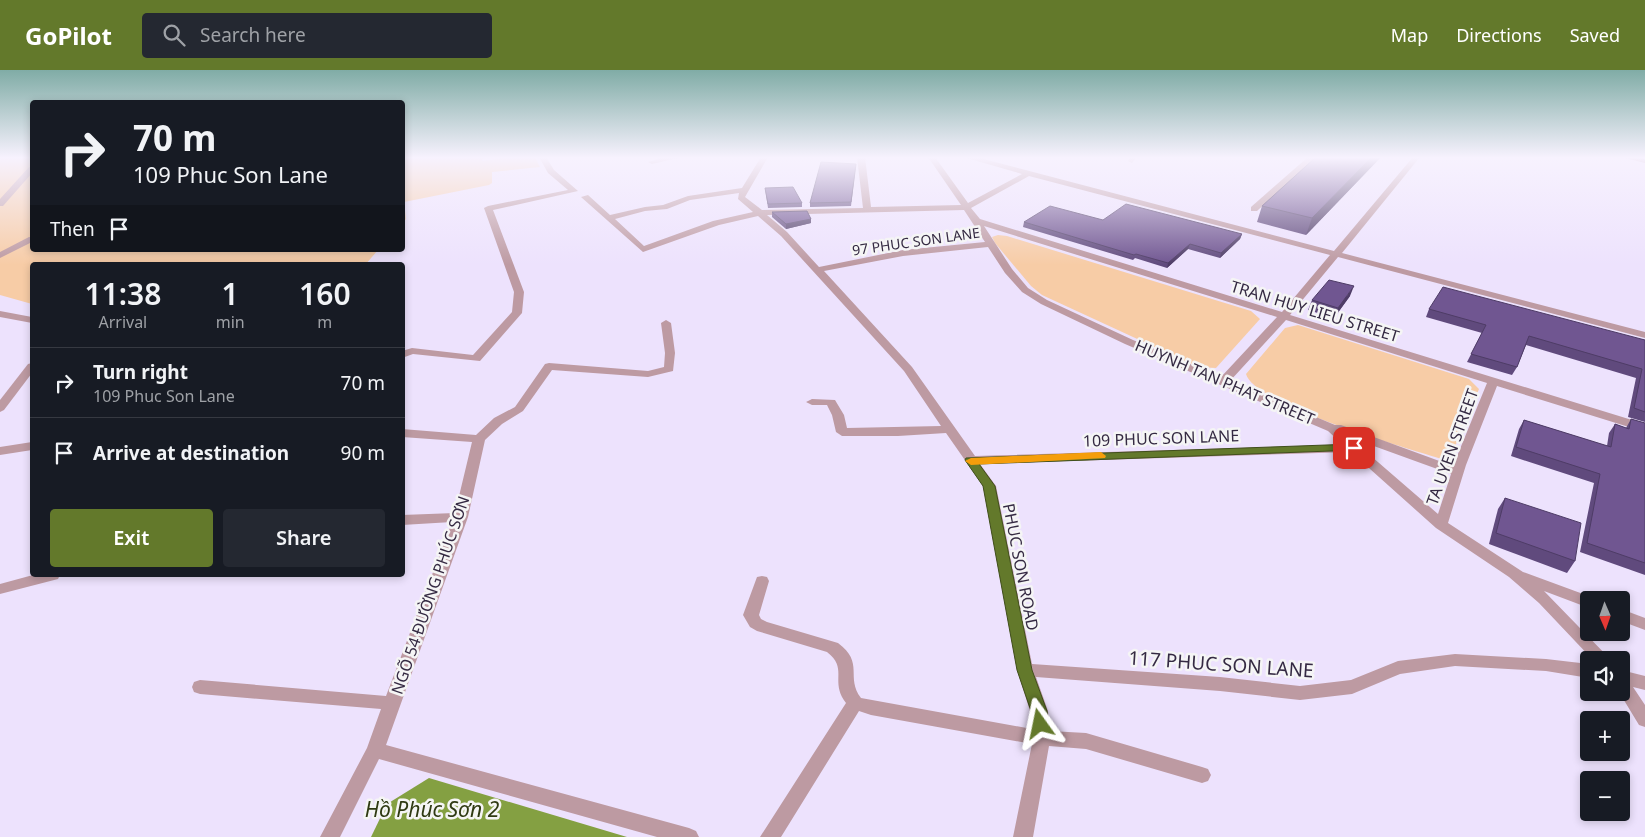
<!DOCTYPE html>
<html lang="en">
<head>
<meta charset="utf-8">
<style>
	body { margin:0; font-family:"Noto Sans",sans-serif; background:#242831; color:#f1f3f6; height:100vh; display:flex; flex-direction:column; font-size:19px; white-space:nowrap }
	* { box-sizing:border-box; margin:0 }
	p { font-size:16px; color:#9ea1a6 }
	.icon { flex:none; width:28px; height:28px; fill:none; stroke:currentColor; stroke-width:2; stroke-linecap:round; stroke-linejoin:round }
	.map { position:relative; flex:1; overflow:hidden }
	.side { position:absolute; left:30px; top:192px; width:375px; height:315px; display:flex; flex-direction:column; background:#171b24; border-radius:5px; box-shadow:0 2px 8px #0003 }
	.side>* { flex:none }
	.banner { position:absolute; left:30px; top:30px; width:375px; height:152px; border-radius:5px; box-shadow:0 2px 8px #0003; background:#171b24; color:#f1f3f6; overflow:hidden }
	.needle { width:32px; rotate:178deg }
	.controls { position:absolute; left:1580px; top:521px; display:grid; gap:10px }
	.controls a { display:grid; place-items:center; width:50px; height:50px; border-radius:5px; background:#171b24; box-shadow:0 2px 8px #0003; font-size:25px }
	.pin { position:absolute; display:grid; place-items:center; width:42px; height:42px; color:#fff; margin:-21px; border-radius:10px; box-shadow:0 2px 8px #0006 }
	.me { position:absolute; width:55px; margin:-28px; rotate:348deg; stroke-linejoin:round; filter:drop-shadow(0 0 4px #0008) }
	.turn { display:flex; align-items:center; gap:18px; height:105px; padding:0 20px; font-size:22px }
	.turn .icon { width:65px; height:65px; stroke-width:2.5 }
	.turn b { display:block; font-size:35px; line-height:42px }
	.then { display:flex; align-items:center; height:48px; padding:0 20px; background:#0003; gap:10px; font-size:19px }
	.eta { display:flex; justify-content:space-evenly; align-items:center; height:85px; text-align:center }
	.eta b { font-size:30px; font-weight:600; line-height:35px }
	.primary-button { display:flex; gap:10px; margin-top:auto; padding:10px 20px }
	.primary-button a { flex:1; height:58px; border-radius:5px; background:#63792b; color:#fff; font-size:20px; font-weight:600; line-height:58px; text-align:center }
	.primary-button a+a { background:#242831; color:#f1f3f6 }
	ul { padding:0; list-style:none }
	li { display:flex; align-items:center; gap:15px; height:70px; padding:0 20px; border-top:1px solid #363941 }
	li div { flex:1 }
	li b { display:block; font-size:19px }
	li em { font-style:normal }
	header { display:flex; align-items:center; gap:30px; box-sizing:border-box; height:70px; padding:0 25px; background:#63792b; color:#fff }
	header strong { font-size:24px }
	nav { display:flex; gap:28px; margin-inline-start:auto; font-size:18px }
	.search { width:350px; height:45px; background:#242831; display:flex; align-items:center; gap:12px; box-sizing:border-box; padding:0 18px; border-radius:5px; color:#9ea1a6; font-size:19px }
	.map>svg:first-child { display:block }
</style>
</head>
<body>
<header>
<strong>GoPilot</strong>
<div class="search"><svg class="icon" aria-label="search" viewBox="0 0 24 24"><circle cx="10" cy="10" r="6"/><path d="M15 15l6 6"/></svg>Search here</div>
<nav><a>Map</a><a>Directions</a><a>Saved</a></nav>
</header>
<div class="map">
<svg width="1645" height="767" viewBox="0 0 1645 767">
	<rect width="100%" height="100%" fill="#ede2fd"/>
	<!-- green -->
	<g fill="#f7cca6">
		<path d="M0,87H32V180H378L365,195H32V234L0,225Z"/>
		<path d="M403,87H483L482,91L513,87H535L540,97L492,102V113L489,115L404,132L406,149L403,153Z"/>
		<path d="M998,165L1007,166L1251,241L1260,249L1216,298L1198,297L1042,225L1031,216L995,173L992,167Z"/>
		<path d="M1298,255L1469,309L1479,319L1449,391C1414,380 1255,336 1246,304L1285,258Z"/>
	</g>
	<!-- water -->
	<path fill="#84a042" d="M429,708L627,767H371L387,734Z"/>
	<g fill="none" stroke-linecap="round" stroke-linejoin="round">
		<!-- minor -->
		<g fill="#bd9aa2" fill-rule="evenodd">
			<path d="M539,87H546L554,100L578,121L493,140L524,222L522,243L480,291L413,284L402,288V281L412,278L473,285L512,242L514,222L484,138L488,136L568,120L548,103Z"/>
			<path d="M665,87H682L652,94L648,92Z"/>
			<path d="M761,87H768L745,127L762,140L863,138L857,87H865L871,137L961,135L928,87H935L968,133L1022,104L963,87H976L1334,181L1413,87H1420L1342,183L1645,262V268L1338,187L1290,245L1645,354V362L1497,316L1466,395L1448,453L1523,502L1594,528L1595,530H1589V538L1544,521L1611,590H1593L1539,533L1509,507L1436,458L1351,382L980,394L996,416L1032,594L1220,607L1300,616L1351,610L1398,591L1455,584L1546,589L1589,594V608L1546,601L1455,596L1400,604L1352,624L1300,630L1220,621L1036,607L1048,641L1050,661L1086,663L1202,697L1208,699L1211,705L1208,711L1202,713L1086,679L1049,676L1033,767H1013L1032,674L871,645L859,641L781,767H760L846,633C829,611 849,599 827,582L757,561L750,557L743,545L757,507L762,506L767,507L769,511L759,545L761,549L767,552L838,573C865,593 845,607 861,628L1032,659L1030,641L1017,600L983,416L946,363L898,366H842L836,362L832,345L827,335H812L806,332L812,329L835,330L844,345L847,358L941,356L904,301L781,166L758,146L719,155L643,182L581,127L588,125L610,145L645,137L663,135L688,126L742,118ZM1029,106L1330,185L1282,242L980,149L971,138ZM739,123L738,129L753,142L713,151L644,176L615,149L645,141L667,139L690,130ZM964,140L985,172L903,180L819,197L787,162L767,145ZM984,156L1277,247L1221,307L1133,270L1047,230L1028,218L1012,199ZM988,177L1005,203L1022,222L1041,234L1125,274L1328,361L1343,375L975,386L912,297L824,201L903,186ZM1286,250L1487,313L1453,396L1341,355H1335L1230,311ZM1349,367L1451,404L1438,444Z"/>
			<path d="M1130,87H1137L1132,93L1128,91Z"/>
			<path d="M1308,87H1316L1257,141H1251V137Z"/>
			<path d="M29,97H32V103L3,136H0V129Z"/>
			<path d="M29,167H32V172L0,188V182Z"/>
			<path d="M0,241L32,247V253L0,247Z"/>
			<path d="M666,250L671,253L675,283L673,301L648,307L552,300L523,341L502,354L485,370L468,447L386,675L689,758L696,761L699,767H657L379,689L340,767H320L367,678L381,639L200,624L194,622L192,617L194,612L200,610L386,626L452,452L402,455V445L455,443L472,372L402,367V359L476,365L494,348L515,337L545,294L549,293L648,301L664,297L665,283L661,253Z"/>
			<path d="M32,293V303L4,340L0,342V330L28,294Z"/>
			<path d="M32,372V380L0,385V377Z"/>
			<path d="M33,505H60L58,509L0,524V514Z"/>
			<path d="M1621,539L1645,548V560L1621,551Z"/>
			<path d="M1621,600L1645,606V620L1633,617L1645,635V657L1639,655L1619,622H1621Z"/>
		</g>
		<!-- major -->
		<path fill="#955968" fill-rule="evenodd" d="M1621,87L1645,89V93Z"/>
	</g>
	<!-- wall -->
	<g fill="#604a7d">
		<path d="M1316,87H1381L1306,165L1257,152L1262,136Z"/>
		<path d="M856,94L851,136L810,137V133Z"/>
		<path d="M765,118L802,133V137L768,138Z"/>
		<path d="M772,142L811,149V153L786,159L772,147Z"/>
		<path d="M1024,152L1242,164L1240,169L1220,188L1188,179L1167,198L1135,188L1133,190L1023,157Z"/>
		<path d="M1350,226L1334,248L1308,240L1312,230Z"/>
		<path d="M1429,239L1645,270V352L1628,347L1636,308L1526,275L1517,297L1512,305L1467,292L1482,263L1426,247Z"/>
		<path d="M1631,349L1645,353V505L1580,482L1594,413L1511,386L1519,359L1524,350L1607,376L1609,363L1615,354L1626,358Z"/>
		<path d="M1505,428L1575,491L1567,503L1489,474L1498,439Z"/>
	</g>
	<!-- shaded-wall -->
	<g fill="#4e3c66">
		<path d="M1372,87H1381L1306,165L1312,148Z"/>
		<path d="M811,149V153L786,159V154Z"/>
		<path d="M1242,164L1240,169L1220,188L1221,183Z"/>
		<path d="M1190,174L1188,179L1167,198L1168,193Z"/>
		<path d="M1354,216L1350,226L1334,248L1338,238Z"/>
	</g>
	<!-- building -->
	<g fill="#705691" stroke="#4e3c66">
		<path d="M1316,87H1372L1312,148L1262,136Z"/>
		<path d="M821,92L856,94L851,132L810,133Z"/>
		<path d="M793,117L802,133L768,134L765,118Z"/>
		<path d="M1126,134L1242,164L1221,183L1190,174L1168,193L1136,184L1134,185L1024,152L1050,136L1103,150Z"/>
		<path d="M807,141L811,149L786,154L772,142Z"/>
		<path d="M1329,210L1354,216L1338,238L1312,230Z"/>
		<path d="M1443,217L1645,270V342L1634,338L1642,299L1529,266L1517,297L1471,284L1486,255L1429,239Z"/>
		<path d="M1631,349L1645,353V493L1587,473L1600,404L1516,377L1524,350L1611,377L1615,354L1629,359Z"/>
		<path d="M1505,428L1581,453L1575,491L1496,463Z"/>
	</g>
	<!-- sky -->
	<linearGradient id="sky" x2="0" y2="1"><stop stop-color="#80aca6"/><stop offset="0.45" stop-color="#f7f2fe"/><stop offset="1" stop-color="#f7f2fe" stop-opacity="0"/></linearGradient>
	<rect width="1645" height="195" fill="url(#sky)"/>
	<!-- route -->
	<path fill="#63792b" stroke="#404f1c" d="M1354,374L1359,378L1358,380L979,394L995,416L1032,600L1047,641L1048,654L1046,659L1040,661L1035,659L1031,641L1017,600L983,416L965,390L966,388Z"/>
	<!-- slow -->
	<path fill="#f59e0b" d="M1101,382L1106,386L1105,388L971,395L965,391L971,388Z"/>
	<g text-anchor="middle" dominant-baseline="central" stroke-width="5" stroke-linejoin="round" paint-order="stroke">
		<!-- far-street labels -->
		<g font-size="14" fill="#352a43" stroke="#f5f5f5">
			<text transform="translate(916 171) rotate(-8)">97 PHUC SON LANE</text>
		</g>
		<!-- street labels -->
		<g font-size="16" fill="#352a43" stroke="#f5f5f5">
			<text transform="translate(1315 241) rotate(17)">TRAN HUY LIEU STREET</text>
			<text transform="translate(1225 312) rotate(23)">HUYNH TAN PHAT STREET</text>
			<text transform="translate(1161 368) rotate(-2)">109 PHUC SON LANE</text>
			<text transform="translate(1452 377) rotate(-70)">TA UYEN STREET</text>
			<text transform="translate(1021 497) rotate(79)">PHUC SON ROAD</text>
			<text transform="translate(430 525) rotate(-71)">NGÕ 54 ĐƯỜNG PHÚC SƠN</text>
		</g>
		<!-- near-street labels -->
		<g font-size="19" fill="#352a43" stroke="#f5f5f5">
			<text transform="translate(1221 594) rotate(4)">117 PHUC SON LANE</text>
		</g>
		<!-- near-water labels -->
		<g font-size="21" font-style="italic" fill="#2f3a13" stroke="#f5f5f5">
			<text x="432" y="739">Hồ Phúc Sơn 2</text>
		</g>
	</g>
</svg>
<div class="controls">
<a><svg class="needle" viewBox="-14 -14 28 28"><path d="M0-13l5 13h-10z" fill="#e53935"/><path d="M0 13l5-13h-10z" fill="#9ea1a6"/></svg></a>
<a><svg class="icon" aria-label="sound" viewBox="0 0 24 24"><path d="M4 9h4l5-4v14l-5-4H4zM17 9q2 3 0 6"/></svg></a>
<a>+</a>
<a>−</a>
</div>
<div class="pin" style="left:1354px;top:378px;background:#d93025"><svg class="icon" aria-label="arrive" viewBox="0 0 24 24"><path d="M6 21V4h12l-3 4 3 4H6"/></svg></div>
<svg class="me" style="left:1040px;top:654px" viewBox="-20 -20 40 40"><path d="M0-17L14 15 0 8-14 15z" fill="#63792b" stroke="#fff" stroke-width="4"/></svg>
<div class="banner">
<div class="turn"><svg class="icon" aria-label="right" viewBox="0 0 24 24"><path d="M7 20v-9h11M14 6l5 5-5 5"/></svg><div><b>70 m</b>109 Phuc Son Lane</div></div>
<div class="then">Then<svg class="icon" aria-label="arrive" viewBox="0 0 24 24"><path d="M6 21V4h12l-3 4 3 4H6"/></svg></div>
</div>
<section class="side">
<div class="eta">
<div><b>11:38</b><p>Arrival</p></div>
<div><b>1</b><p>min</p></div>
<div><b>160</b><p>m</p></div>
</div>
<ul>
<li><svg class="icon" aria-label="right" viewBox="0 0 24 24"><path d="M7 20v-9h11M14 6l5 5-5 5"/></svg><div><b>Turn right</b><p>109 Phuc Son Lane</p></div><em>70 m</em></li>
<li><svg class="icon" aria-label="arrive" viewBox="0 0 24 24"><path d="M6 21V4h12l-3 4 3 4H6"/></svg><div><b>Arrive at destination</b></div><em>90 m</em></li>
</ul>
<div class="primary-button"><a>Exit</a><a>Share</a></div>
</section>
</div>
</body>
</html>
